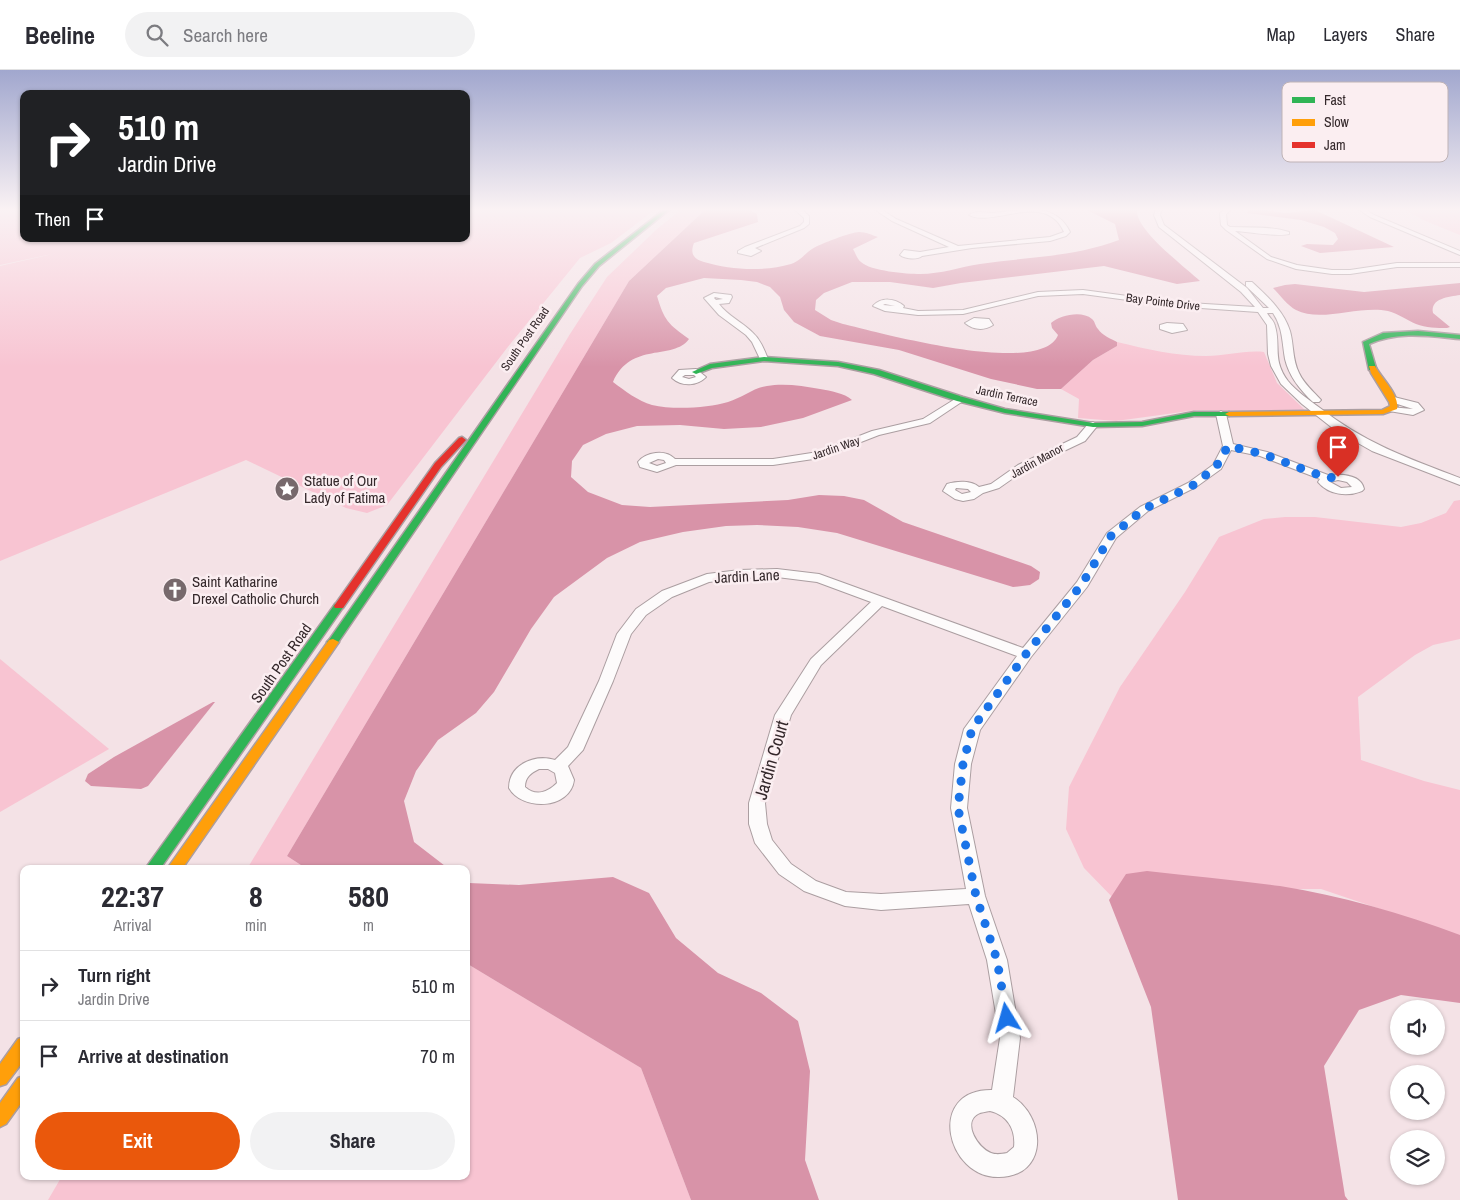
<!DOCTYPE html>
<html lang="en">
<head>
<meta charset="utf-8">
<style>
	body { margin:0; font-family:"Archivo Narrow",sans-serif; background:#f2f2f3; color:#2b2b33; height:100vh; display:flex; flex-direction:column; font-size:19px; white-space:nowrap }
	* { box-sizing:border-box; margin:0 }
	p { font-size:16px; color:#7c7c81 }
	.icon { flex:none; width:28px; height:28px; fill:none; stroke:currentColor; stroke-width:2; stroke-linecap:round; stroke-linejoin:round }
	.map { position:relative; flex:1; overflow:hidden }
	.sheet { position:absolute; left:20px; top:795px; width:450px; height:315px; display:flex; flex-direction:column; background:#fff; border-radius:10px; box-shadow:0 1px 4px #0004 }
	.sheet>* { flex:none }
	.hud { position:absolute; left:20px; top:20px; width:450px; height:152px; border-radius:10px; box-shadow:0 1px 4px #0004; background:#202124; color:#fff; overflow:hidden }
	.controls { position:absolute; left:1390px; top:930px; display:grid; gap:10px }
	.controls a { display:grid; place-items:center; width:55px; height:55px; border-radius:50%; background:#fff; box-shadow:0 1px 4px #0004; font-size:25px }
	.pin { position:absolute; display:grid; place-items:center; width:42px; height:42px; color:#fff; margin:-51px -21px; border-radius:50% 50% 50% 0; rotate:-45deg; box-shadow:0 0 5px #0007 }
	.pin .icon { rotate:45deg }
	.me { position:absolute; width:55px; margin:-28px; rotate:352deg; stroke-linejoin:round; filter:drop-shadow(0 0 4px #0008) }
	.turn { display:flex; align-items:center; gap:18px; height:105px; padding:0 15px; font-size:22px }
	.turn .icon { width:65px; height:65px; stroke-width:2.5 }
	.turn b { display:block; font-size:35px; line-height:42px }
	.then { display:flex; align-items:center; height:48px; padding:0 15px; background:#0003; gap:10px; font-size:19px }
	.eta { display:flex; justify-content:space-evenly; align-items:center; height:85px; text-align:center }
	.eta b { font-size:30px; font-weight:800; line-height:35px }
	.cta { display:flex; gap:10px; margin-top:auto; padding:10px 15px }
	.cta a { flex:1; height:58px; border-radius:30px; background:#ea580c; color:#fff; font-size:20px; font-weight:800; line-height:58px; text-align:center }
	.cta a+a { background:#f2f2f3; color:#2b2b33 }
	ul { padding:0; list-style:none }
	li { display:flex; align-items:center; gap:15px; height:70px; padding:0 15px; border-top:1px solid #e1e1e2 }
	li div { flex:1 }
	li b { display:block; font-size:19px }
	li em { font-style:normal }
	header { display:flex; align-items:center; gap:30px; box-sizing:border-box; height:70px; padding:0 25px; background:#fff; border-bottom:1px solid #e1e1e2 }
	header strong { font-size:24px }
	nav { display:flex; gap:28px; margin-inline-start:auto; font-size:18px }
	.search { width:350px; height:45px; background:#f2f2f3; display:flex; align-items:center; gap:12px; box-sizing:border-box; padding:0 18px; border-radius:28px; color:#7c7c81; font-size:19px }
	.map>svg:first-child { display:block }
</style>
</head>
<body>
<header>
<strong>Beeline</strong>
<div class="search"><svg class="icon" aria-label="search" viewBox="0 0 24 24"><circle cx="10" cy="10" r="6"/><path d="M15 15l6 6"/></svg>Search here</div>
<nav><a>Map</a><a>Layers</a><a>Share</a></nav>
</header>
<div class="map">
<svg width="1460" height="1130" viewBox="0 0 1460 1130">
	<rect width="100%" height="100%" fill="#f4e2e6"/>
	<!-- green -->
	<g fill="#f8c4d2">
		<path d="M0,139H24V169H466V139H656L611,173L580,188L507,278L387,435L367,443L346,438L246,390L0,491V196L57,183L0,195Z"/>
		<path d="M682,139H706L629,211L287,786L307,799H247L570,264L607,207L657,159Z"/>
		<path d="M1404,139H1460V165L1423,150Z"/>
		<path d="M1117,272C1146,279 1176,286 1206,286C1226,286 1244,280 1264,282L1277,313L1307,342L1197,340L1116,351L1078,348L1079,329L1061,319L1093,290L1117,276Z"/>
		<path d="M1460,430V569L1433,575L1415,585L1358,627L1361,690L1424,711L1460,720V866L1321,819H1247L1191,811L1171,804H1150L1119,834L1084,798L1066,759L1069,717L1120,617L1185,522L1219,467L1264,449L1285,447H1315L1401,457L1421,453L1446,443L1454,431Z"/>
		<path d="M0,589L109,679L0,742Z"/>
		<path d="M466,893L641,998L691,1130H48L62,1106H466Z"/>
	</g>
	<!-- water -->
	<g fill="#d893a8">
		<path d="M706,139H747L757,144L758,152L694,173C690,183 693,189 704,192C731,200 763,202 791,194C802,190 804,184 812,179C820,174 851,162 859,162C866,162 872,165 878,167L853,179C855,182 857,189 861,192C870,201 907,204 920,204C941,204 960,197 980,194C1027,187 1074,187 1119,170L1115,154L1085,139H1137C1134,159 1185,197 1200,211L1177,214L1104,196L961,213L933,218L890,212H852L824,223L816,230L815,240L831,250L843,254C878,262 1041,308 1058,265L1052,258L1051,253C1060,245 1082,240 1092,249C1095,251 1095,256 1098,259C1102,265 1111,269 1117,272V276L1093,290L1061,319H1037L991,309L899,280L820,266L794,252L784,240L780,227L770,217L757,212L741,210L704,208L666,218L657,226C664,250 668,254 689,269C673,291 631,271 613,312C625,321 638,331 652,335C673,340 708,338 728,332C742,328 753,318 767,316C784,313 803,316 820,319C831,321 844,323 852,330L803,348L761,357L724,359L680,355L637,356L606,364L583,375L572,391L571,407L588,422L622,435L650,437L788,430L819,425L844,426L864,430L903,452L1031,496L1040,502L1039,509L1030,515L1013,517L837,463L798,457L757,455L726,456L683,462L640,472L607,488L554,527L531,559L494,622L476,643L438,670L416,701L404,731L414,772L449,799H307L287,786L629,211Z"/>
		<path d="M1253,139L1286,143L1315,140L1394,177L1320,183L1301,176L1307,174L1333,175L1338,169L1335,163L1324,157L1301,150L1247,143L1249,140Z"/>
		<path d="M1460,213V225C1449,227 1430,228 1433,243L1450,257L1447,258C1437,258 1426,258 1416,254C1407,250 1399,244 1388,241C1359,235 1321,253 1296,240C1288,236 1280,225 1273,218L1285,215L1295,214L1364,222Z"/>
		<path d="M213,632H215L148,716L141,719L91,716L85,711L88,704L114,687Z"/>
		<path d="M1147,801C1192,806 1236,810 1280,816C1341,826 1402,843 1460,865V933L1401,925L1359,940L1324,996L1345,1126L1348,1130H1178L1151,937L1109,830L1126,804Z"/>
		<path d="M613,807L649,823L676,868L718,903L761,923L798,951L810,1001L805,1090L819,1130H691L641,998L466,893V812L469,813L519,815Z"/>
	</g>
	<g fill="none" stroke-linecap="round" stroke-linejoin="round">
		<defs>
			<g id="street">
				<path d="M794,139H801L809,146V154L804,158L755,178L761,181L751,186L738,183V181L745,177L800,156L804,152V148Z"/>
				<path d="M874,139H881L896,149L958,176L1050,167L1064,162C1045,120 992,158 969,145C977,140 983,143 992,143C1019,141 1055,130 1070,162L1066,166L1050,171L972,178L922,186C917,190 905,189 900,185L904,180L920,182L949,177L892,151Z"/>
				<path d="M1156,139H1162L1160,145L1164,155L1247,218L1263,238H1269L1246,216V212H1252C1267,226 1284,241 1290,261C1294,275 1292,289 1299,303C1304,314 1313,321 1321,330L1319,332H1313C1300,320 1289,306 1285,289C1282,272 1283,258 1273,243H1267C1269,247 1274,251 1275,256C1281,276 1272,290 1288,311C1296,321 1309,330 1320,338C1365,373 1407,388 1460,408V415L1372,381L1335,360L1302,334L1281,314L1271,296L1268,284L1267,255L1258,242L1172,236L1083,224L1038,226L963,244L918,245L885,241L873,236C881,227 895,228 904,236L903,238L918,241L963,240L1038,222L1083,220L1172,232L1255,237L1241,222L1159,157L1154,145ZM885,234L895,236L883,235Z"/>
				<path d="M1225,139H1232L1226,144L1227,155L1230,157C1250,158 1271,156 1289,162V164C1277,167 1250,162 1235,161L1271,187L1297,195L1332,200H1350L1397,193H1460V197H1397L1350,204H1332L1296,199L1267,189L1226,160L1221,155L1220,143Z"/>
				<path d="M1358,139H1365L1374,145L1460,181V185L1370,147Z"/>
				<path d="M714,223L731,225L732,227L729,233L719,234C728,246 742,252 752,262C760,269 764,279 768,289L767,291H761L752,272L746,265L719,245L704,228ZM715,227L723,229L716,230L714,228Z"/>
				<path d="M974,248L989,249L993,255C984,261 973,260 965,253Z"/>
				<path d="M1167,253L1183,254L1187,260L1172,263L1160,259V255Z"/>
				<path d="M696,299L706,307C697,316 682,317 672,308L679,300ZM685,305H694L696,307L689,309L682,307Z"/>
				<path d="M960,326L965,329L963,331L930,353L879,365L820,388L773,395H676L657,402L640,397L638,392C646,382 665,379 675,389H773L818,382L872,361L923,349ZM658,389L664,390L666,393L657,396L649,393Z"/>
				<path d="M1394,327L1418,333L1424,340L1413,345L1389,341V337L1413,339L1391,332V328Z"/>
				<path d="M1221,341L1226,344L1233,374L1267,382L1328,405C1340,404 1361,404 1364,419L1362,421C1347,427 1329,425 1318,412L1320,409L1260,386L1231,380L1221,399L1196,417L1148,441L1116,468L1087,517L1031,587L980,660L971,694L967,738L985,826L1007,890L1020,968L1013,1027C1035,1040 1047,1077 1027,1097C1020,1104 1009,1107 999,1107C946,1108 926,1019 992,1020L1000,968L987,890L969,834L881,840L845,836L804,821L779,804L755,773L749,754V733L775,645L811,589L871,532L817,512L777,507L740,508L709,512L672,527L646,545L631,564L613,611L583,680L568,696L574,710C570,740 522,741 509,718C509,694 535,684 555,690L568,677L599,611L617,564L636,539L662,521L707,504L740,500L777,499L819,504L1023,578L1077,512L1107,463L1140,437L1188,413L1213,395L1223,376L1216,344ZM1338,410L1347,412L1352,417L1341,418L1330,412ZM882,536L1017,586L964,659L955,694L951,738L966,819L881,824L846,822L816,811L791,794L772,770L767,754L765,733L791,645L821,595ZM539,699H548L555,703L557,713C548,722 536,727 525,717C525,707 531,703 539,699ZM990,1041C1007,1045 1016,1059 1014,1077L1007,1083C1002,1084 996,1085 991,1083C978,1078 962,1053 978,1044C981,1042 986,1042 990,1041Z"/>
				<path d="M1093,352L1098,355L1085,371L1026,399L999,418L983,423L974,429L963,431L955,429L943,421L947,414C957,411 971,410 979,417L991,414L1018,395L1077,367L1089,353ZM956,418L968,419L971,422L962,424L955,420Z"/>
			</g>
			<g id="fast">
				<path d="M665,139H670L599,196L582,216L337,574H329L327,572L329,570L578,214L595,194Z"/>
				<path d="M1418,261L1460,265V269C1428,266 1399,261 1369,274L1376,298L1369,300L1363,272L1383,263Z"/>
				<path d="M764,287L838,292L879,300L963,327L1005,339L1093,353L1142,352L1194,342H1229L1233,344L1229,346H1194L1142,356L1093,357L1005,343L957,331L874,304L838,296L764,291L712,298L696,304L692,302L710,294Z"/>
				<path d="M339,533L344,536L160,799H145L335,534Z"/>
			</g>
			<g id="slow">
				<path d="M1369,296H1375C1381,308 1400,325 1397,339L1383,344L1229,346L1225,344L1229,342L1382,340L1390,336L1389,332L1371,303Z"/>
				<path d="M333,569L339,572L182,799H167L329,570Z"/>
				<path d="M24,967V990L6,1014L0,1016V994L18,969Z"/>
				<path d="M24,1006V1029L6,1054L0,1057V1033L18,1008Z"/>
			</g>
			<path id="jam" d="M462,367L466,370L441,397L343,538H335L334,536L435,393L459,368Z"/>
		</defs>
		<!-- street casing -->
		<use href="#street" stroke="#ab9ea1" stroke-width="2"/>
		<!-- fast casing -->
		<use href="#fast" stroke="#ab9ea1" stroke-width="3"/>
		<!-- slow casing -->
		<use href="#slow" stroke="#ab9ea1" stroke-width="3"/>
		<!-- jam casing -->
		<use href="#jam" stroke="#ab9ea1" stroke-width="3"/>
		<!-- street -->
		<use href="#street" fill="#fdfbfb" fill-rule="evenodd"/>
		<!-- fast -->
		<use href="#fast" fill="#30b455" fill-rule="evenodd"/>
		<!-- slow -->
		<use href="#slow" fill="#ff9f0a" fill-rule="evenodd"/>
		<!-- jam -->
		<use href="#jam" fill="#e5322d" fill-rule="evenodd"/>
	</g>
	<!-- sky -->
	<linearGradient id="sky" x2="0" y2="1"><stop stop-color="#a1a7ce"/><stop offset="0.47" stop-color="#faf2f4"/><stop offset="1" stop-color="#faf2f4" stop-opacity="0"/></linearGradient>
	<rect width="1460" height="297" fill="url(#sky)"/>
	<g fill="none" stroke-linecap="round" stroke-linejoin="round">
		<!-- route -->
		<path stroke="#1a73e8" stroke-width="9" stroke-dasharray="0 16.2" d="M1007,948L997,890L976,826L958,738L963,694L972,659L1026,584L1082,514L1111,466L1144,439L1192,416L1216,397L1228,376L1263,384L1327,408L1338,407"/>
	</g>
	<!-- icons -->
	<defs>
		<symbol id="sight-disc" viewBox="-11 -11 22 22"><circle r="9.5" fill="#77696c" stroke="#fbeef1"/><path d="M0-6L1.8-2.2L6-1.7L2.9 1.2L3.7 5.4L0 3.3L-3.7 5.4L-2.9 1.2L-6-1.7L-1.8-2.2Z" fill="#fff"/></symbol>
		<symbol id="church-disc" viewBox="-11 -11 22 22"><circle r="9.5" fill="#77696c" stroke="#fbeef1"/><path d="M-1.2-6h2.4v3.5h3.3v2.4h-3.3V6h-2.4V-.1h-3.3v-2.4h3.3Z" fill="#fff"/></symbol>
	</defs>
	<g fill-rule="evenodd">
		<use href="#sight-disc" x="273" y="405" width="28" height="28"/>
		<use href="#church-disc" x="161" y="506" width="28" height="28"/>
	</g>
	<g text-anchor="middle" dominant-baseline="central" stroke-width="5" stroke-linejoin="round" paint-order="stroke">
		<!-- far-street labels -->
		<g font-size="12" fill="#34282b" stroke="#fbeef1">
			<text transform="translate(1163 232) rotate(7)">Bay Pointe Drive</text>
			<text transform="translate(525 269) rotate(-55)">South Post Road</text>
			<text transform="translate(1007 326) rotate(12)">Jardin Terrace</text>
			<text transform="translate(836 378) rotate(-19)">Jardin Way</text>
			<text transform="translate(1037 391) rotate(-29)">Jardin Manor</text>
		</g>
		<!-- poi labels -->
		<g font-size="15" fill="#34282b" stroke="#fbeef1" text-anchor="start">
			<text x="304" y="410">Statue of Our<tspan x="304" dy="17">Lady of Fatima</tspan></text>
			<text x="192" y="511">Saint Katharine<tspan x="192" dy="17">Drexel Catholic Church</tspan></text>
		</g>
		<!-- street labels -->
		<g font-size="15" fill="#34282b" stroke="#fbeef1">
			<text transform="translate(747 506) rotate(-3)">Jardin Lane</text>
			<text transform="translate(281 593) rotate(-55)">South Post Road</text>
		</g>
		<!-- near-street labels -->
		<g font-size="18" fill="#34282b" stroke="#fbeef1">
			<text transform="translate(771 690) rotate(-74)">Jardin Court</text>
		</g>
	</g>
	<!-- legend -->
	<rect x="1282" y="12" width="166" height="80" rx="8" fill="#fbeef1" stroke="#bfb3b6" stroke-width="1"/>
	<rect x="1292" y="27" width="23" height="6" fill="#30b455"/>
	<rect x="1292" y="49" width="23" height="7" fill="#ff9f0a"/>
	<rect x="1292" y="72" width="23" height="6" fill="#e5322d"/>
	<g font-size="14" fill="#34282b">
		<text x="1324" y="35">Fast</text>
		<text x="1324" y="57">Slow</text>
		<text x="1324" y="80">Jam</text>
	</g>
</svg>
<div class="controls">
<a><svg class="icon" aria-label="sound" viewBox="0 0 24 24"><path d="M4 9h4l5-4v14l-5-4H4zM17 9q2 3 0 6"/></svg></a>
<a><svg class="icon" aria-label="search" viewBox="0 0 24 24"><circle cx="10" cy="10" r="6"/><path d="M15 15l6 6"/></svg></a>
<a><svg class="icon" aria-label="layers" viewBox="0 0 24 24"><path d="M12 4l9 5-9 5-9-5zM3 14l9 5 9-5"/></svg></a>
</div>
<div class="pin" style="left:1338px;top:407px;background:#d93025"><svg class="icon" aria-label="arrive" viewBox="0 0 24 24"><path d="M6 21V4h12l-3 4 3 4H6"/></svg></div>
<svg class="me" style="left:1007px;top:948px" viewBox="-20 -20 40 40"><path d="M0-17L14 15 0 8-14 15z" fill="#1a73e8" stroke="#fff" stroke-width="4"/></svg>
<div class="hud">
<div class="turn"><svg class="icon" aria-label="right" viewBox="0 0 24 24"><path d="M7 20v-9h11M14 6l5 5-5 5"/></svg><div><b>510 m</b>Jardin Drive</div></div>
<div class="then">Then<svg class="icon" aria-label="arrive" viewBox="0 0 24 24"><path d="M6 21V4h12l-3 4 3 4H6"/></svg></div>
</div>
<section class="sheet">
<div class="eta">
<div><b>22:37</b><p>Arrival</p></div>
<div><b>8</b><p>min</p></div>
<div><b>580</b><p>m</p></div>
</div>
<ul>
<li><svg class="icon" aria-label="right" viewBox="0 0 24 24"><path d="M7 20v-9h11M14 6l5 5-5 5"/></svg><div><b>Turn right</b><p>Jardin Drive</p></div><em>510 m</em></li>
<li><svg class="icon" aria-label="arrive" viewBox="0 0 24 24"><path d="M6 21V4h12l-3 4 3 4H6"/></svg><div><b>Arrive at destination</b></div><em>70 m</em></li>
</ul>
<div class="cta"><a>Exit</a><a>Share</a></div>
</section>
</div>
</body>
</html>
